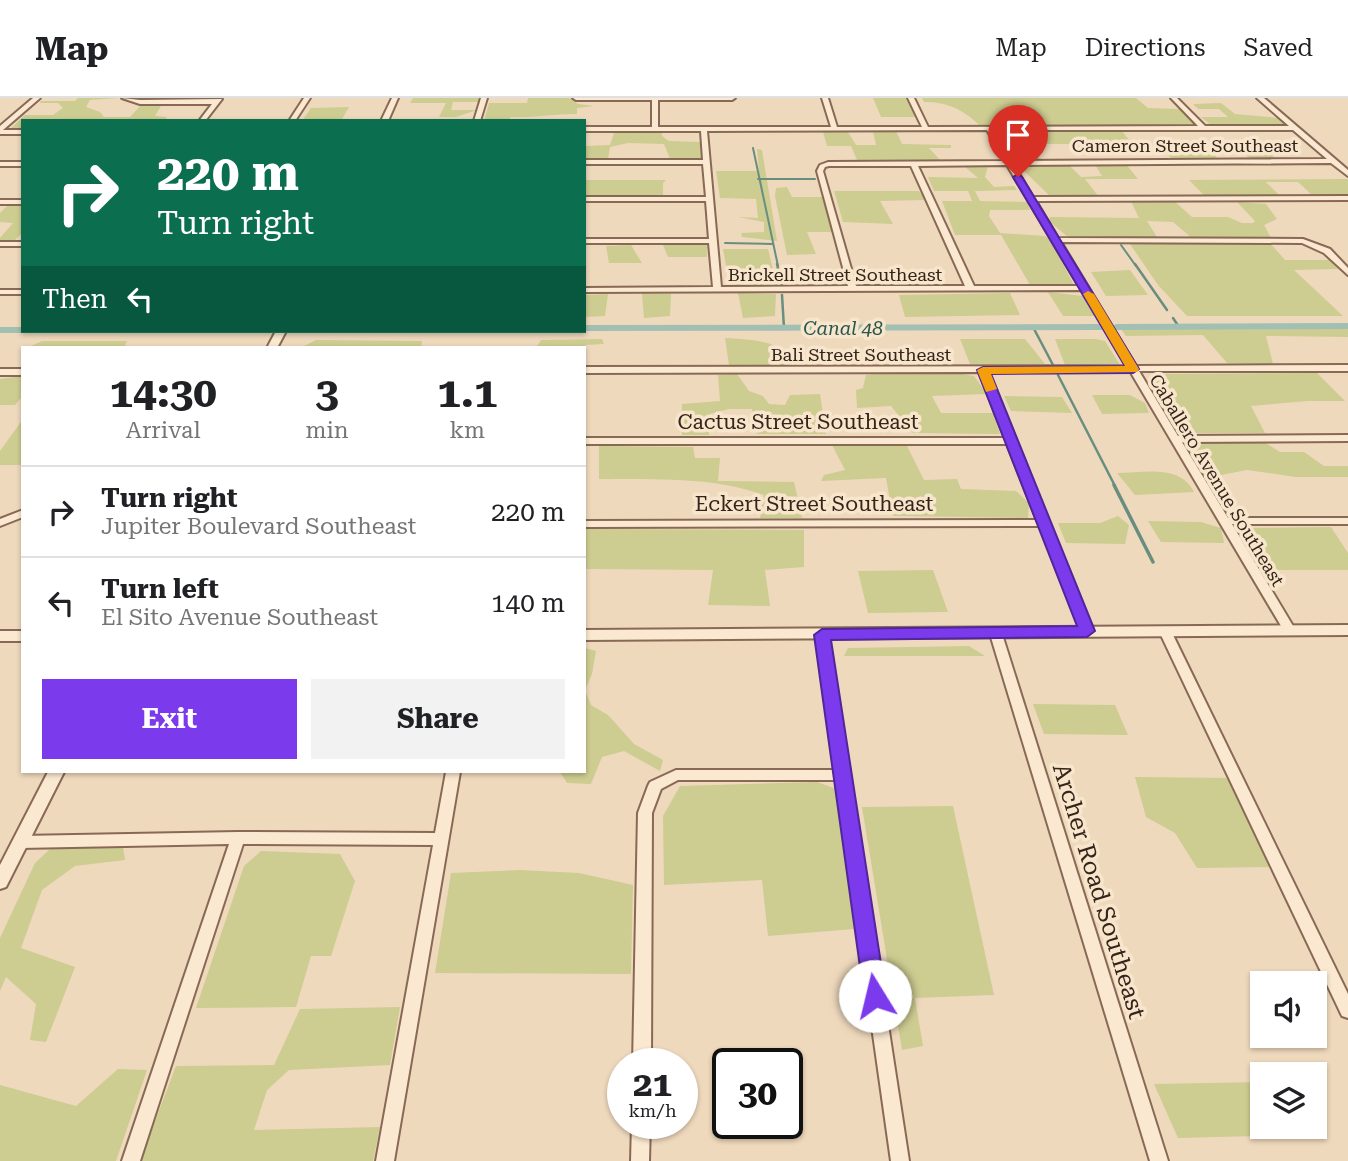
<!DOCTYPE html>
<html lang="en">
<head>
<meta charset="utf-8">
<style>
	body { margin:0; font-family:"Roboto Serif",serif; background:#f2f2f2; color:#202124; height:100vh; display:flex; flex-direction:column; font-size:26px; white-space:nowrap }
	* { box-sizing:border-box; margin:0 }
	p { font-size:23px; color:#757577 }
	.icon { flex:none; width:38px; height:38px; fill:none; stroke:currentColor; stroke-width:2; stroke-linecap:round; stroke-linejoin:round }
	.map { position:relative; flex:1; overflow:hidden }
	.drawer { position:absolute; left:21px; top:248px; width:565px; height:427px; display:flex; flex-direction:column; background:#fff; border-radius:0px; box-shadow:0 2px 5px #0004 }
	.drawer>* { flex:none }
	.guide { position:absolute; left:21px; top:21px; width:565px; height:214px; border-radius:0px; box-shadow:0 2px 5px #0004; background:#0b6e4f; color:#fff; overflow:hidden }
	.controls { position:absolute; left:1250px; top:873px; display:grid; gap:14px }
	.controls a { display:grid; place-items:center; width:77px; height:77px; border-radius:0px; background:#fff; box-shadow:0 2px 5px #0004; font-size:35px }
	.speed { position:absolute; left:607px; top:950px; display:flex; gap:14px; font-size:35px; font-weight:700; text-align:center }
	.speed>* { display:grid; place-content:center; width:91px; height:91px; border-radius:50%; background:#fff; box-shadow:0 2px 5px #0004; line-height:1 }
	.speed small { font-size:18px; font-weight:400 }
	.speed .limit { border:4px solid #111; border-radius:10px; background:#fff; color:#111 }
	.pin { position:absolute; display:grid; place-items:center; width:60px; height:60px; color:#fff; margin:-72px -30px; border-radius:50% 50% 50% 0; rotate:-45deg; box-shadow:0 0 7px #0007 }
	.pin .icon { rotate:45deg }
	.me { position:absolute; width:77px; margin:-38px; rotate:351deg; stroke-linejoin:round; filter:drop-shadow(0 0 5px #0008) }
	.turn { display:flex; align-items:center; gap:24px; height:147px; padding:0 21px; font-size:32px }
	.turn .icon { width:91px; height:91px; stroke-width:2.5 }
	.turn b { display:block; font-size:49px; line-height:60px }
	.then { display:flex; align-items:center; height:66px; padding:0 21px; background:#0003; gap:14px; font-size:26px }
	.eta { display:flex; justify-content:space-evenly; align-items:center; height:119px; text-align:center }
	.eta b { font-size:42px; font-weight:700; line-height:49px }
	.primary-button { display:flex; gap:14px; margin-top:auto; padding:14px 21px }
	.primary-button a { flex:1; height:80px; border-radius:0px; background:#7c3aed; color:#fff; font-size:28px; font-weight:700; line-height:80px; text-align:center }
	.primary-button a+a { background:#f2f2f2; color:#202124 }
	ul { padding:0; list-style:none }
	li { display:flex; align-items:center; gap:21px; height:91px; padding:0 21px; border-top:2px solid #e0e0e0 }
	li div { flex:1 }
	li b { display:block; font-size:26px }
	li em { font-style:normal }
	header { display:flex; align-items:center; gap:42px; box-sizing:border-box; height:98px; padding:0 35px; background:#fff; border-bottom:2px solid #e0e0e0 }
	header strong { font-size:33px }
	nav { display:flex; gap:38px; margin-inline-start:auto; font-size:24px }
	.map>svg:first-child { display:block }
</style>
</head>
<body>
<header>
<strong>Map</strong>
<nav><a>Map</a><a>Directions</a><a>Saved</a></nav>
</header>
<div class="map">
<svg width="1348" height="1063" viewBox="0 0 1348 1063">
	<rect width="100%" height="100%" fill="#efd9bd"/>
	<!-- green -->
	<g fill="#cdcc91">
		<path d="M78,0H119L90,2L86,9L100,14L104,19H130L142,6H162L155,18L167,19L164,23H23V31H10L25,17H53L63,10L58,5H40L41,3H75Z"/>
		<path d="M413,0H479L481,4H453L451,12H477L456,19H439L446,5H410Z"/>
		<path d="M528,0H569L578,6L594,8L577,10V16C555,16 532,20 511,19L508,23H484L489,5H527Z"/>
		<path d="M873,0H906L916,19H881Z"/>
		<path d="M922,0H1136L1148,10L1180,11L1195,27L981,29C966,13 947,3 924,4Z"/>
		<path d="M1221,5L1235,16L1279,20L1287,27H1211L1201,19H1228L1219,11H1198L1193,6Z"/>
		<path d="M349,9L341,23H302L311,10Z"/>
		<path d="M873,33H896L902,46L951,47V50H929L940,62H857L851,48H827L823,34H848L856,47H876Z"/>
		<path d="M1007,33H1122L1132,46H1034L1031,50L1041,62L1013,59L1000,36Z"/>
		<path d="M662,34V38L669,43L700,44L701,62L670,61L664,46L628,45L610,49L608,61L585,62V48L610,47L614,35Z"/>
		<path d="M1159,47H1261L1276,61H1251L1236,49H1207L1218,61H1172Z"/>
		<path d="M757,51L762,52L777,143L742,139L741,135L764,134V124L738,119L758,120L756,101L720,100L716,73H759Z"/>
		<path d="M1094,65H1125L1138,81H1085L1099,99H1051L1023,72L1025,66H1068L1081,79L1102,78Z"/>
		<path d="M964,68H988L985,79L994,89L1014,88L1017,92L975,93L980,103L1027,104L1030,112H990L989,118L1000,135L1045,138L1051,143L1074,187H1030L1001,137H955L942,103H972L968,93H934L928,79L978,80Z"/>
		<path d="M1348,81V97H1312L1298,84H1266L1280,98L1204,97L1189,82Z"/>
		<path d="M585,82H666L663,85V98L585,99Z"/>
		<path d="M787,89L792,99H824L833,134H807L816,156L787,157L775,98L776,90Z"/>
		<path d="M834,93H919L926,102L880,103L893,126L843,124Z"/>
		<path d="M1173,102L1192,119H1228L1242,125H1253L1255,123L1237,104L1266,106L1277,121L1264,127L1271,140H1192L1173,124L1147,123L1157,139H1068L1049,123L1050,119L1139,120L1131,103Z"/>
		<path d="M8,107H23V134L14,143L0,144V140L13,125L0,124V115Z"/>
		<path d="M1130,146H1271L1285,162H1329L1338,171L1294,172L1343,218H1187L1158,187Z"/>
		<path d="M631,147L642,165H609L606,148Z"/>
		<path d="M663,147H707V159H668Z"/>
		<path d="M723,151H768L777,188H730Z"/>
		<path d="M1130,172L1148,197L1106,198L1091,174Z"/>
		<path d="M1048,194L1083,198L1095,218H1063Z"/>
		<path d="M642,195L671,196L670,218L644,220Z"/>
		<path d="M738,195L776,196L775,218L743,220Z"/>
		<path d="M1010,195L1020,217L905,219L899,197Z"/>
		<path d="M608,196L605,218L585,219V197Z"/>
		<path d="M1121,231H1348V239L1266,238L1273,266L1227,265L1203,237L1126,238Z"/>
		<path d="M725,240C757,242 779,242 801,268L729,267Z"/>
		<path d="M602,241L604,246L586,247L585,253L584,250H536L541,242Z"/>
		<path d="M960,241H1025L1045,266H970Z"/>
		<path d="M1055,241H1096L1105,243L1120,267H1065Z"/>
		<path d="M316,242L422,243L421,250H300Z"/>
		<path d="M42,243H127L124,250L106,248L27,250Z"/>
		<path d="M881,275H956L974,278L987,296L932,298L941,315H993L1000,336L913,335L891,308L857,310L856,292L863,290L866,277Z"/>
		<path d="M1317,275L1345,303H1308L1251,308L1265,335H1181L1149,290L1152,276Z"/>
		<path d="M737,276L749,293L763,298L769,306L785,307L790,297L820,296L826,336H757L752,311H729L710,316L709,337H682V306L720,303L718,277Z"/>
		<path d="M23,278V298L15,307H0V281Z"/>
		<path d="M1092,297H1130L1145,305L1149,315L1102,316Z"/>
		<path d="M1004,298L1062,299L1072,315L1011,313Z"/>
		<path d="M23,321V367H0V353Z"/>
		<path d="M1264,344L1280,354H1304L1324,368H1348V379H1296L1247,372L1211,379L1192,352L1204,345Z"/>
		<path d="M906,346L924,382L957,381L961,391L1016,393L1029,405L1028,420L893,418L886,380L821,383L824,377L845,372L832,347Z"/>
		<path d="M599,348L693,349L695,360H720L718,383L794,384L802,420H760L764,397C711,378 654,382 599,381Z"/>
		<path d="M1117,375C1144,375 1180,366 1194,394L1135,397Z"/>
		<path d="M1118,418L1129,427L1125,446L1066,445L1058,425H1100Z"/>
		<path d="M1148,423L1201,424L1221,430L1224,445L1161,444Z"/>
		<path d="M1331,429L1348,455V472H1264L1242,435V430Z"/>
		<path d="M585,431L804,432V469L765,472L770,508L708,507L713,472L585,471Z"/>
		<path d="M933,472L948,514L868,515L858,473Z"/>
		<path d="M969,548L985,558H844L848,550Z"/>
		<path d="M585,550L596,553L592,576L585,592L591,607L608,617L634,646L663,662L660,673L624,653L602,659L591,686L567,685L560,674H584Z"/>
		<path d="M1033,606L1115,607L1128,637L1044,636Z"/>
		<path d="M1135,679L1232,680L1272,769L1197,770L1175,735L1146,719Z"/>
		<path d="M817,684L839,692L854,831L768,838L762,782L664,787L663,718L680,688Z"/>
		<path d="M953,708L994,897L915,900L923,948L902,952L862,709Z"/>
		<path d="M123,749L125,762L75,768L42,792L21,850L75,869L46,944L30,942L36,906L6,879L0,893V840L35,765L50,751Z"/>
		<path d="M261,753L340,756L355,783L331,858H311L296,909L196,910L244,768Z"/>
		<path d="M520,772L579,775L633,787L631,876L435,875L451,775Z"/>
		<path d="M400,909L390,967L289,972L267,992L254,1032L380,1029L373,1063H140L176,968L274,967L300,911Z"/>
		<path d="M118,971L147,972L116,1063H0V987L76,1008Z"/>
		<path d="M1262,984V1029H1265L1256,1038L1178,1040L1154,986Z"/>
	</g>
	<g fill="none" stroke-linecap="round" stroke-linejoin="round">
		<!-- stream-far2 -->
		<g stroke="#688e7f" stroke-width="2">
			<path d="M753,50L778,168"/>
			<path d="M758,81H815"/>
			<path d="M725,145L773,146"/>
			<path d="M1121,147L1136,168"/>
		</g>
		<!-- stream-far1 -->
		<g stroke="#688e7f" stroke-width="2.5">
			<path d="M777,166L782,188"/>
			<path d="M1135,166L1167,212"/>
			<path d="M782,197L784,230"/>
			<path d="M1173,220L1179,229"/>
			<path d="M1033,229L1053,267"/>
			<path d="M1058,277L1115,388"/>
		</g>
		<!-- stream -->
		<path stroke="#688e7f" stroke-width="3.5" d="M1114,387L1153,464"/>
		<!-- canal -->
		<g fill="#a1c0b3" fill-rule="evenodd">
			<path d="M1348,225V231L1116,232L1111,229L1116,226Z"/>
			<path d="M1101,226L1105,227V231L1101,232L584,233H583L584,227Z"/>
			<path d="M0,229H23V233H27L23,235H0Z"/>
		</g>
		<defs>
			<g id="minor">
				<path d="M33,0H40L3,32H23V36H0V28Z"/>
				<path d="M122,0L140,2L222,1L205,23H199L212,6H140Z"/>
				<path d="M304,0H310L295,23H289Z"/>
				<path d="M481,0H487L480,23H474Z"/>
				<path d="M573,0H735L732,2H658V29H831L822,0H828L837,29H922L908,0H914L928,29L1198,28L1171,0H1177L1205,28H1289L1257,0H1264L1348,72V78L1331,65L1014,67L1033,99L1348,98V102L1036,103L1058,140L1303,141L1330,151L1348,170V177L1324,155L1302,145L1061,144L1136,268L1348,267V273H1139L1178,338L1348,337V343L1182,344L1228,420H1348V426H1232L1296,533L1294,536H1286L1284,533L1130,273L988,274L1093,533L1091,536H1083L1081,533L1040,428L584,429V423L1037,422L1007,346H584V340H1005L979,274L584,275V269L1126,268L1082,192L584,194V190L713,189L709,145H584V141H709L706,103H584V99H706L703,66H584V62H703L701,33H584V29H652V2H576ZM987,32L1005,63L828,64L820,67L817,73L848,188L721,189L707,33ZM993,32H1293L1327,61L1012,63ZM1007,67L1079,188H974L918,68ZM829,68H911L965,188H856L823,73L825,69Z"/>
				<rect x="0" y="64" width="23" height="4"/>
				<rect x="0" y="102" width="23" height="4"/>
				<rect x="0" y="144" width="23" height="4"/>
				<rect x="0" y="192" width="23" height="4"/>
				<rect x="0" y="271" width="23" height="6"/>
				<path d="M23,412V419L0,428V421Z"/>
				<path d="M1166,531L1172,535L1348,896V920L1342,918L1160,535Z"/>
				<path d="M822,532L828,536L909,1063H891L837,682H678L661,691L652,715L651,966H633L638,715L648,688L650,684L676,672H835L816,536Z"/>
				<path d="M996,532L1002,536L1168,1063H1150L990,536Z"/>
				<path d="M446,674H460L394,1063H376L433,747L243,746L140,1063H122L229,746L20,750L15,748L13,744L15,740L20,738L238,734L435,735Z"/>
				<path d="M632,1026H650L649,1063H631Z"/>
			</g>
			<g id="tertiary">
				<path d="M392,0H398L388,23H381Z"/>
				<path d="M276,233H286L277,250H267Z"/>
				<path d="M1348,527V537L584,542V532Z"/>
				<rect x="0" y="533" width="23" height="10"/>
				<path d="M48,674H64L6,789L0,791V767Z"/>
			</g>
		</defs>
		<!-- minor casing -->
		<use href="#minor" stroke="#886955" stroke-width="4"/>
		<!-- tertiary casing -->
		<use href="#tertiary" stroke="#886955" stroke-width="4"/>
		<!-- minor -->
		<use href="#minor" fill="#fae8d0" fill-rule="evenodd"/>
		<!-- tertiary -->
		<use href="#tertiary" fill="#fae8d0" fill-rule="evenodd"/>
	</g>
	<!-- route -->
	<path fill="#7c3aed" stroke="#51269a" stroke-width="2" d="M1018,76L1022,79L1139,271L1133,275L991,276L1095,533L1087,539L831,542L886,898L882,904L875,907L867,904L864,898L814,537L822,531L1077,528L977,272L983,269L1125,268L1013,79Z"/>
	<!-- slow -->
	<path fill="#f59e0b" d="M1088,193L1094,196L1139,271L1137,274L991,276L997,291L986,294L977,272L983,269L1125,268L1083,196Z"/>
	<g text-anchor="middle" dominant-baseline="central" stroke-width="7" stroke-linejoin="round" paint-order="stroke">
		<!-- far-street labels -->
		<g font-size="18" fill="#36241b" stroke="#f7e5cc">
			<text x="1185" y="47">Cameron Street Southeast</text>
			<text x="835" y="176">Brickell Street Southeast</text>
			<text x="861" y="256">Bali Street Southeast</text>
			<text transform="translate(1217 382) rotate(59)">Caballero Avenue Southeast</text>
		</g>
		<!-- far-water labels -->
		<g font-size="19" font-style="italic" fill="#29574e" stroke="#f7e5cc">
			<text x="843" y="230">Canal 48</text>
		</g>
		<!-- street labels -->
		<g font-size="21" fill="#36241b" stroke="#f7e5cc">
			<text x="798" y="324">Cactus Street Southeast</text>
			<text x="814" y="406">Eckert Street Southeast</text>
		</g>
		<!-- near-street labels -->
		<g font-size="24" fill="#36241b" stroke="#f7e5cc">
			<text transform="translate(1099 793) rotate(73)">Archer Road Southeast</text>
		</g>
	</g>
</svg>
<div class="controls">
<a><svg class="icon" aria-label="sound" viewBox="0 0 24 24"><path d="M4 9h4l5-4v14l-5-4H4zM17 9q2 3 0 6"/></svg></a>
<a><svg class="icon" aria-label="layers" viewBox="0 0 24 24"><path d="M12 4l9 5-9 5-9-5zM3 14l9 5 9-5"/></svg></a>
</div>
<div class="speed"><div>21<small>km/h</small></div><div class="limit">30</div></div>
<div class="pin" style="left:1018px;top:79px;background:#d93025"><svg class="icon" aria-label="arrive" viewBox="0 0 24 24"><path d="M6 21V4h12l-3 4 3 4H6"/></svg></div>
<svg class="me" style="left:875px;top:898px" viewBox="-20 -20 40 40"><circle r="19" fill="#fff"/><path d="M0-13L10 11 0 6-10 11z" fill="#7c3aed"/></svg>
<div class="guide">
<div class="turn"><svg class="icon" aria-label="right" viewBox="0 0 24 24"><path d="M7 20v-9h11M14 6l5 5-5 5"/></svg><div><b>220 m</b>Turn right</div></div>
<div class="then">Then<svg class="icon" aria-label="left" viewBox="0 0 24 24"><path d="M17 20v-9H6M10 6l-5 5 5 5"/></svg></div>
</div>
<section class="drawer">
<div class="eta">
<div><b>14:30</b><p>Arrival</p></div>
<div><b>3</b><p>min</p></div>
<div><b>1.1</b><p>km</p></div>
</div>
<ul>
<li><svg class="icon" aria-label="right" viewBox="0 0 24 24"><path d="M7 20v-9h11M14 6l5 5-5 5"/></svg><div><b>Turn right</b><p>Jupiter Boulevard Southeast</p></div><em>220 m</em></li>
<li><svg class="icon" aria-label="left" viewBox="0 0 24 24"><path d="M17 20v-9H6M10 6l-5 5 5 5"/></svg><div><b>Turn left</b><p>El Sito Avenue Southeast</p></div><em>140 m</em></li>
</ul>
<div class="primary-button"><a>Exit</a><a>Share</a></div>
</section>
</div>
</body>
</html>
